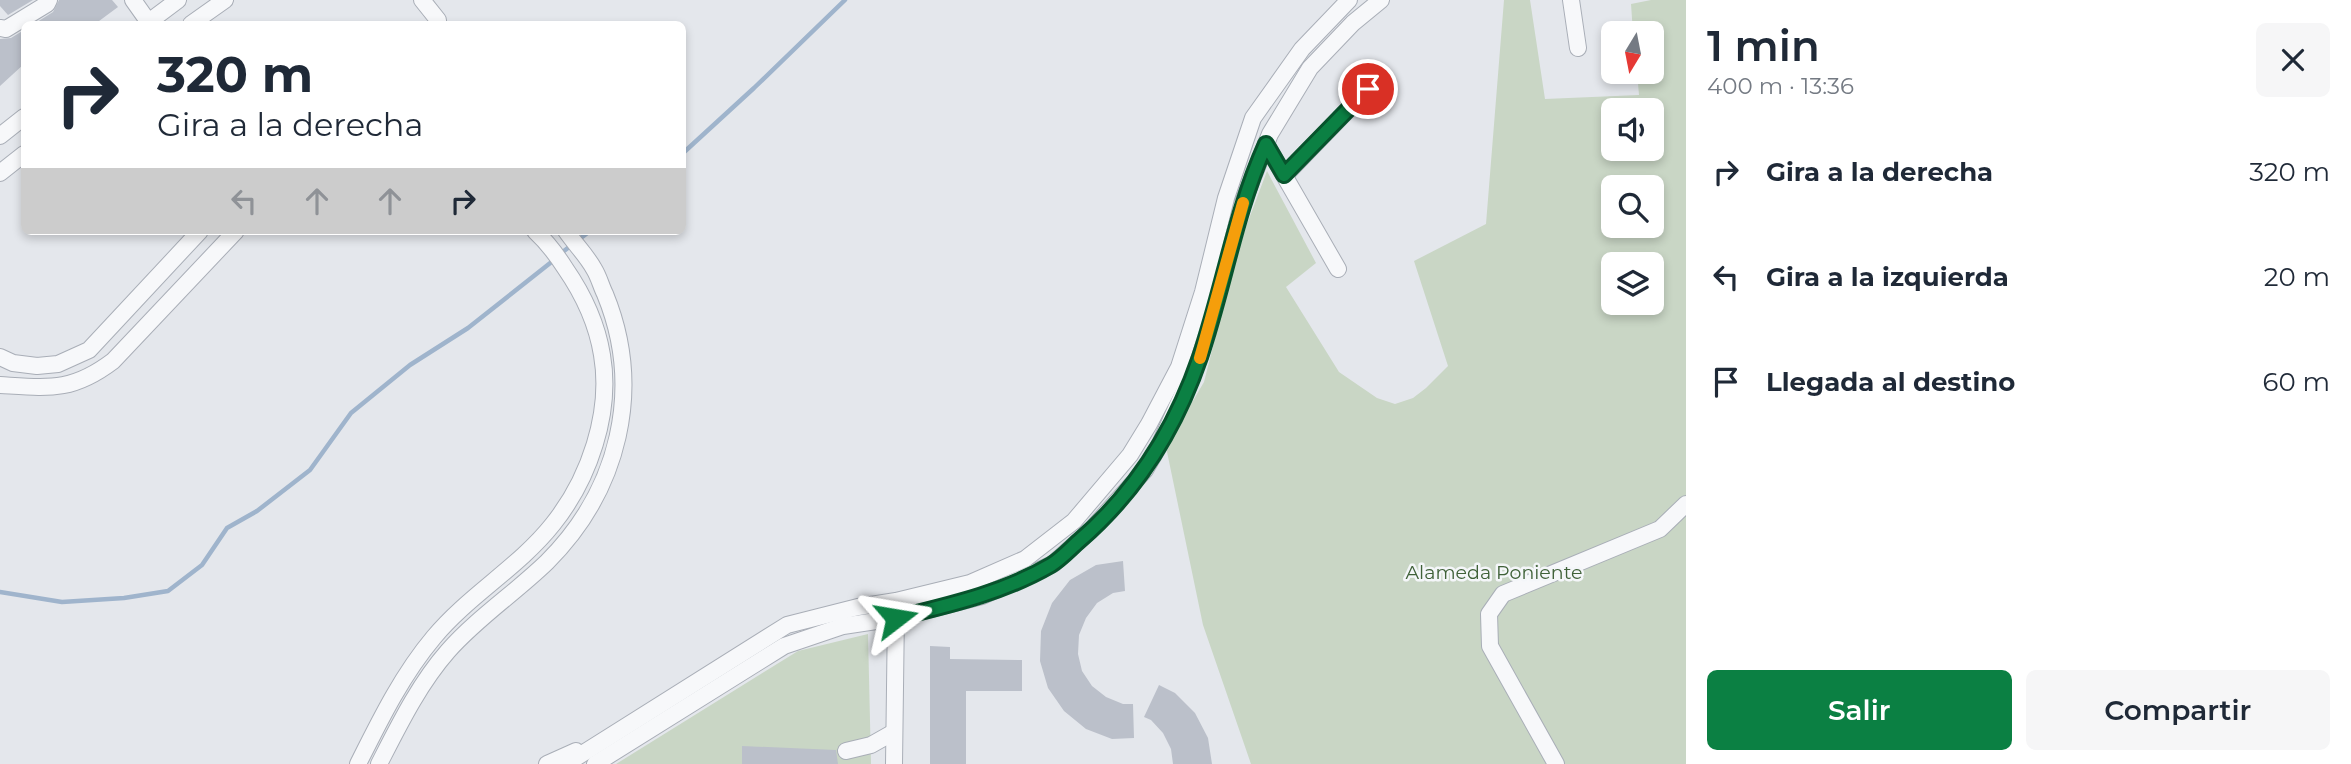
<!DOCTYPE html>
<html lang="es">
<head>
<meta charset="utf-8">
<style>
	body { margin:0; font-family:Montserrat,sans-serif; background:#f6f6f7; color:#1f2937; height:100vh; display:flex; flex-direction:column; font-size:26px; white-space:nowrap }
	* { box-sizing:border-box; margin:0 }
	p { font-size:23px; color:#747a83 }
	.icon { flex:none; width:38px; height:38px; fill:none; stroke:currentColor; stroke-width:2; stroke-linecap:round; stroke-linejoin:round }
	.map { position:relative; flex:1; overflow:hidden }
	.drawer { display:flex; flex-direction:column; background:#fff; width:665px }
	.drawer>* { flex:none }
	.hud { position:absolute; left:21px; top:21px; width:665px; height:214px; border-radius:10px; box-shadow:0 4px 10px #0003; background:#fff; color:#1f2937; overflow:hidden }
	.needle { width:46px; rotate:190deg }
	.buttons { position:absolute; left:1601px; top:21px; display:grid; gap:14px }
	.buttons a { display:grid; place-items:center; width:63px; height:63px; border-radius:10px; background:#fff; box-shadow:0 4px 10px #0003; font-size:35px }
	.pin { position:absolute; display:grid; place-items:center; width:60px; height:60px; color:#fff; margin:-30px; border:4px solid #fff; border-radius:50%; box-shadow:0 2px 7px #0007 }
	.me { position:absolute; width:77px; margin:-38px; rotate:76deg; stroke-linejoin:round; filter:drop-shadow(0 0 5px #0008) }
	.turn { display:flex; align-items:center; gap:24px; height:147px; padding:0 21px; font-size:32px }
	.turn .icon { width:91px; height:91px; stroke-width:2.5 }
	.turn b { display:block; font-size:49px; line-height:60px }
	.lanes { display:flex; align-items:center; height:66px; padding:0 21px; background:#0003; justify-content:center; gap:35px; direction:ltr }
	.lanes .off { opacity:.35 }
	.round { display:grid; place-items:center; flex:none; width:74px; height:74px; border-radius:10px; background:#f6f6f7 }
	.summary { display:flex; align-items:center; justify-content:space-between; height:119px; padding:0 21px }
	h1 { font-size:42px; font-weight:600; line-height:52px }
	.button { display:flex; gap:14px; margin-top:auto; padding:14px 21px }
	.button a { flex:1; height:80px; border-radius:10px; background:#0b8043; color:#fff; font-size:28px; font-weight:600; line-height:80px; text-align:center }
	.button a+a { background:#f6f6f7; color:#1f2937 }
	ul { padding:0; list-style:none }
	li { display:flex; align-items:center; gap:21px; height:105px; padding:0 21px }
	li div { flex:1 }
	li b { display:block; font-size:26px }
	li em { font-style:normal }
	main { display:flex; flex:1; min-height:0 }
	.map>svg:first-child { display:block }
</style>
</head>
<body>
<main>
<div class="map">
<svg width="1686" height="764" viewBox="0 0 1686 764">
	<rect width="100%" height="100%" fill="#e4e7ec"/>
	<!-- green -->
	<g fill="#c9d6c5" fill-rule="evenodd">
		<path d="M1504,0H1530L1545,99L1639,95L1637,72H1652V33H1633L1631,4L1651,0H1686V764H1251L1203,625L1166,447L1204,382L1231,275L1247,224L1267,171L1316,263L1286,287L1339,372L1377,398L1395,404L1413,398L1426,388L1448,366L1414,261L1486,224ZM1614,110H1652V149H1614ZM1614,187H1652V226H1614ZM1614,264H1652V303H1614Z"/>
		<path d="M868,634L871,764H616L798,651Z"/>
	</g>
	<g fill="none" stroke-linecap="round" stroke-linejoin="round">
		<!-- stream -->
		<g stroke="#9fb4cc" stroke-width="4.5">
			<path d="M682,154L754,88L845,0"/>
			<path d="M560,254L590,231"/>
			<path d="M0,592L62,602L124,598L168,591L202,565L227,528L257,511L310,470L351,413L410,365L468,328L554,260"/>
		</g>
	</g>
	<!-- building -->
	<g fill="#bbc0ca">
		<path d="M0,0H33L8,15L0,6Z"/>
		<path d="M59,0H112L118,7L95,24H34L53,12Z"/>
		<path d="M24,30V64L0,86V39L11,38Z"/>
		<path d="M1123,561L1125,591L1113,593L1097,603L1086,618L1079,635L1078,654L1082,671L1092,686L1106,697L1123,704H1133L1134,738L1112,739L1086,729L1064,711L1048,688L1040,661L1041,631L1052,603L1070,580L1096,565Z"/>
		<path d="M930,646L950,647V659L1022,660V691H966V764H930Z"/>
		<path d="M1159,685L1175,693L1195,713L1208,738L1212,764H1173L1171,749L1163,733L1151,720L1144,717Z"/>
		<path d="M742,746L836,750L838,764H742Z"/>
	</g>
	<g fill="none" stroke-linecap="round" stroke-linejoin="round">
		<defs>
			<g id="minor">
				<path d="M133,0L150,24"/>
				<path d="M422,0L438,20"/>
				<path d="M1571,0L1578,48"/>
				<path d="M146,24L178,0"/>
				<path d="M191,24L225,0"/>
				<path d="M0,28L6,29L47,4L49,0"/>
				<path d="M0,136L24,117"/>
				<path d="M1266,144L1338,269"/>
				<path d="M0,173L24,154"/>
				<path d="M1285,175L1368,89"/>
				<path d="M0,357L13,363L37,366L58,364L89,350L200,231"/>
				<path d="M0,385C49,388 72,392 113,361L236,231"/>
				<path d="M846,751L871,745L894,732"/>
				<path d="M358,764C380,720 402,675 434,637C469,595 519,567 553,524C589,479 612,413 602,355C597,324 583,294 565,268C556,254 547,242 535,231"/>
				<path d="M379,764C399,725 419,684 448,651C477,618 515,593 547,562C619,490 644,389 605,294C601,286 599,277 594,269C587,256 575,244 566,231"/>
				<path d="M547,764L576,751"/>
				<path d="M566,764L787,625L858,607L896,601L970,583L1025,559L1074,521L1130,455L1149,424L1179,367L1203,292L1226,198L1253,118L1302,49L1349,0"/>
				<path d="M595,764L784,646L843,626L896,618L982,596L1053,564L1091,530L1145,470L1159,446L1200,356L1242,205L1270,134L1310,68L1353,23L1381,0"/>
				<path d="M894,764L896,611"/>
				<path d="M1556,764L1490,646L1489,614L1503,594L1660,529L1686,504"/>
			</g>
		</defs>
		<!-- minor casing -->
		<use href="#minor" stroke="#a9aeb7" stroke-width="18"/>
		<!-- minor -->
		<use href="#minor" stroke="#f7f8fa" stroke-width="16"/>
	</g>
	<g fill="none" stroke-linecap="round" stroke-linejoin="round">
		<defs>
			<path id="route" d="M896,618C949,605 1003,593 1051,565C1061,559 1070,549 1079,541C1136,492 1176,427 1200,357C1224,286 1235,213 1266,144L1284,175L1368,89"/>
		</defs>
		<!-- route casing -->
		<use href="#route" stroke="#07532c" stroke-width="18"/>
		<!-- route -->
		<use href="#route" stroke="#0b8043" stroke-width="12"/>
		<!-- slow -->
		<path stroke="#f59e0b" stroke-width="12" d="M1200,358L1243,203"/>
	</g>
	<g text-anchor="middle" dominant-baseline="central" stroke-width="5" stroke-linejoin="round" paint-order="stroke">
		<!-- park labels -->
		<g font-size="19" fill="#3f6138" stroke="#f4f6f9">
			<text x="1494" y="572">Alameda Poniente</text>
		</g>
	</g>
</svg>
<div class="buttons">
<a><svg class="needle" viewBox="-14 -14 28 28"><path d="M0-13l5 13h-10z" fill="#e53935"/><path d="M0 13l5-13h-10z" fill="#747a83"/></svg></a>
<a><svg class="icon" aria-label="sound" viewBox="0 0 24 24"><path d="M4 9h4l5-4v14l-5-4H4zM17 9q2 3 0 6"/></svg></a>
<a><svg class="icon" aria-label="search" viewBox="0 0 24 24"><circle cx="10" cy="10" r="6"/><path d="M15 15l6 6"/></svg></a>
<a><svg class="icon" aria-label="layers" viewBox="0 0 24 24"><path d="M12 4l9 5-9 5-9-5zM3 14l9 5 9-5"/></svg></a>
</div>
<div class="pin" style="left:1368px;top:89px;background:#d93025"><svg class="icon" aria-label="arrive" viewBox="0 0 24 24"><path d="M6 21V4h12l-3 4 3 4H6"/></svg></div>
<svg class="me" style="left:896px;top:618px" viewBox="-20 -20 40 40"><path d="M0-17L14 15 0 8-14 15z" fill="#0b8043" stroke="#fff" stroke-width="4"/></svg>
<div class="hud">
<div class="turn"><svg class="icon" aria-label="right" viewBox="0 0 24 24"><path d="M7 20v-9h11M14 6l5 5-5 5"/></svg><div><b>320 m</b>Gira a la derecha</div></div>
<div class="lanes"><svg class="icon off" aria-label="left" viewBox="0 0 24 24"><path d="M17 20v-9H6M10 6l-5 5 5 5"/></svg><svg class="icon off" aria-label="ahead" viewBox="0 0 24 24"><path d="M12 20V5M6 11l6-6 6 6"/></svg><svg class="icon off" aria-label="ahead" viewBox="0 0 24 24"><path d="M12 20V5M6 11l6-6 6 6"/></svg><svg class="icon" aria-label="right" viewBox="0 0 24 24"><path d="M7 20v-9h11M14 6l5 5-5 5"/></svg></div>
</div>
</div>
<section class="drawer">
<div class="summary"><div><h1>1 min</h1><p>400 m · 13:36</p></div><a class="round"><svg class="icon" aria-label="close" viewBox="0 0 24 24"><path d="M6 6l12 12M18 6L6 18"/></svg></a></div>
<ul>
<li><svg class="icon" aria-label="right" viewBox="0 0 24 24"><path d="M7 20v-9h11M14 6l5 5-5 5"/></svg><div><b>Gira a la derecha</b></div><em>320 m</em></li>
<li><svg class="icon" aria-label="left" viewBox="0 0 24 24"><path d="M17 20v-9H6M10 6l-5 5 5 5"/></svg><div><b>Gira a la izquierda</b></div><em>20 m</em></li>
<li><svg class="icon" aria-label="arrive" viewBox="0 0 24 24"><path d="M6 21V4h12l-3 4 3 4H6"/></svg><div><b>Llegada al destino</b></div><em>60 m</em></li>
</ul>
<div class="button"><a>Salir</a><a>Compartir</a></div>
</section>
</main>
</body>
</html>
